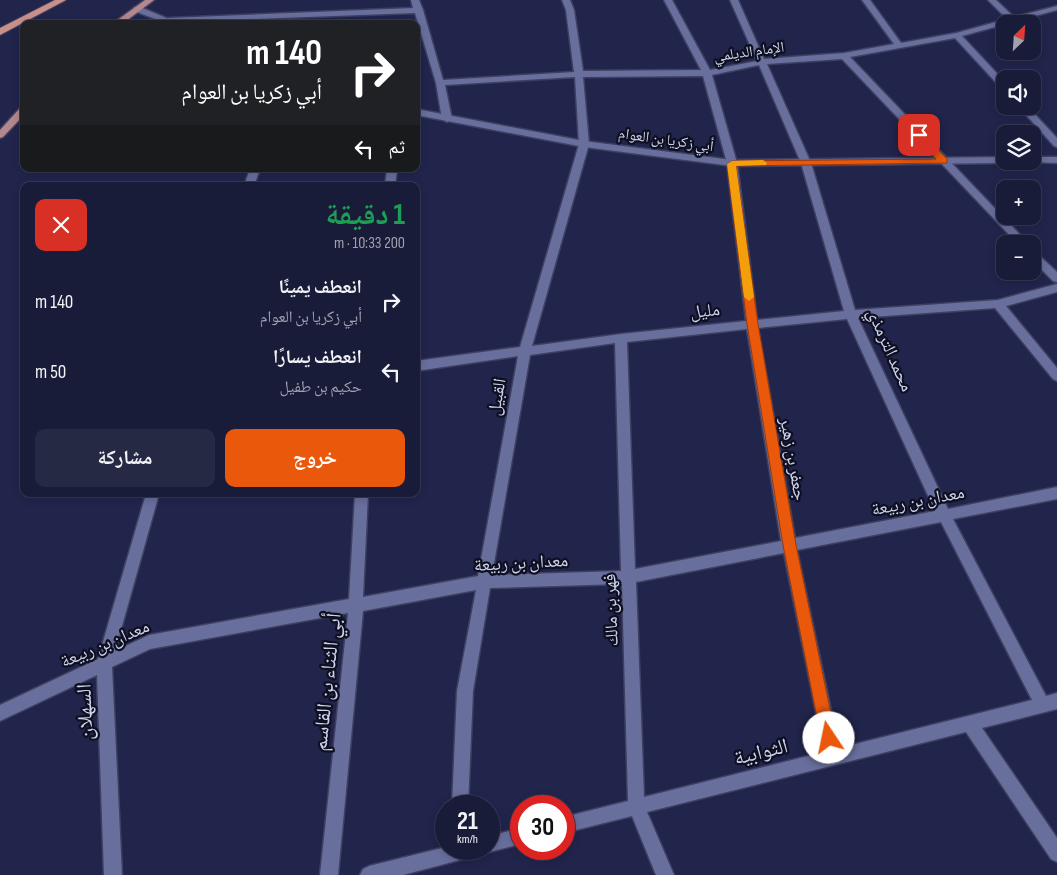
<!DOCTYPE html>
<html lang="ar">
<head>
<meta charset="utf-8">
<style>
	body { margin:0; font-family:"Sofia Sans Condensed","Noto Naskh Arabic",sans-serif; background:#262944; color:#f1f3f6; direction:rtl; height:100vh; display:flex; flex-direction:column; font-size:19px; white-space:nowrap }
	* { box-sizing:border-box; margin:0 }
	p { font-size:16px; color:#9fa1ae }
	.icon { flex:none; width:28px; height:28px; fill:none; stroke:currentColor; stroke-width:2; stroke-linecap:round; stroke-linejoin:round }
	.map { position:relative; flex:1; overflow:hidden; direction:ltr }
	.panel { position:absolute; left:20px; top:182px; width:400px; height:315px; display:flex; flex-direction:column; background:#191c39; border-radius:10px; box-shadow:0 2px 8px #0003,0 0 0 1px #373a53; direction:rtl }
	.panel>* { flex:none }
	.guide { position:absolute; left:20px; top:20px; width:400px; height:152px; border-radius:10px; box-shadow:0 2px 8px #0003,0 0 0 1px #373a53; direction:rtl; background:#202124; color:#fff; overflow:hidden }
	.needle { width:32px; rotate:25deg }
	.fabs { position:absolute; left:996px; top:15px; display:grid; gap:10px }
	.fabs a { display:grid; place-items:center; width:45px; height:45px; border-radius:10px; background:#191c39; box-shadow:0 2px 8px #0003,0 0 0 1px #373a53; font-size:25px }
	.speed { position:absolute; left:435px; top:795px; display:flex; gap:10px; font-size:25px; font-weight:700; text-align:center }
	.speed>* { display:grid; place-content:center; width:65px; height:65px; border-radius:50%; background:#191c39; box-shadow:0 2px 8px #0003,0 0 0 1px #373a53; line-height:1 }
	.speed small { font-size:12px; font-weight:400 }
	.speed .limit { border:8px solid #d22; background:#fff; color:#111 }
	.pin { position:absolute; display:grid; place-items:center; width:42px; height:42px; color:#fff; margin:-21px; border-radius:10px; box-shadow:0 2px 8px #0006 }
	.me { position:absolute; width:55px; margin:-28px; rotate:349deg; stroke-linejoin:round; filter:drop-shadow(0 0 4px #0008) }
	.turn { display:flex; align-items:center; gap:18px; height:105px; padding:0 15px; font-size:22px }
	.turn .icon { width:65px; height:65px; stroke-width:2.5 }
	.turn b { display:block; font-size:35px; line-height:42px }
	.then { display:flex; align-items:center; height:48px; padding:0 15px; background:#0003; gap:10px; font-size:19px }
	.round { display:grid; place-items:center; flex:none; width:52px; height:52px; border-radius:10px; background:#262944 }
	.head { display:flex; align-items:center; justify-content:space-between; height:85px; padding:0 15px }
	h1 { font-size:30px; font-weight:700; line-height:38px; color:#1e9e55 }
	.action { display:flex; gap:10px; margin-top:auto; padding:10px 15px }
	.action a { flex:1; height:58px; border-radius:10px; background:#ea580c; color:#fff; font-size:20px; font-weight:700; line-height:58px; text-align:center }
	.action a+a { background:#262944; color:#f1f3f6 }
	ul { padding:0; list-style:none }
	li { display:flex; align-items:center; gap:15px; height:70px; padding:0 15px }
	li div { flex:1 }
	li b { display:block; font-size:19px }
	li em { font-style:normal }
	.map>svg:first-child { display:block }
</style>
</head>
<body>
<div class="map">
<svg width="1057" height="875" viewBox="0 0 1057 875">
	<rect width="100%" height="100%" fill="#21254c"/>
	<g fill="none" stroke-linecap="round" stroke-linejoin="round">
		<defs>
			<g id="minor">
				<path d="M411,0H419L423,10L443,80L574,72L566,10L562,0H570L574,10L583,71L701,70L664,0H672L710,70L757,61L730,0H738L764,59L844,53L894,44L862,0H870L901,43L956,33L1007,19L988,0H996L1014,17L1057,6V10L962,36L1005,82V90L1002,89L955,38L850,57L1029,244H1018L842,59L767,64L811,163L855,310L998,300L1057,284V292L1006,306L1057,368V381L1053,379L995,308L858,318L948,509L1057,487V499L953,519L1046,696L1057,693V709L982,728L1057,838V862L1051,859L966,732L647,812L674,875H656L632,816L564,833V817L628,801L622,584L490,588L473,691L468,806H452L457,691L476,590L363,611L338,875H320L348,613L150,649L112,667L122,875H104L97,675L0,721V705L98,659L146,494H159L115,651L149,635L349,599L355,494H368L363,597L478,576L518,356L416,371V361L520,347L579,144L575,77L445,85L452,119L447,122L442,119L436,83L415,13L169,22L165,20L169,18L413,8ZM759,65L801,163L844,311L757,320L737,163L712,75ZM703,76L727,163L746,321L621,334L532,346L589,144L583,77ZM847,319L935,511L795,538L758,328ZM747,329L781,541L635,569L627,342ZM615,343L621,571L492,575L530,355ZM941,522L1032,700L839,748L797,550ZM784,553L824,752L644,797L636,582Z"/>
				<path d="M1018,106H1027L1057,138V147L1054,146Z"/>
				<path d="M250,169H260L254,186H244Z"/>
				<path d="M387,169H397L395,186H385Z"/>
				<path d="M1032,249L1057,272V282L1053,281L1032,260Z"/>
				<path d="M521,828V844L489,852L483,850L489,849V836Z"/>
				<path d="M446,847V849H479L477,855L471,857L403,875H360L363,869L369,866Z"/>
			</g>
			<g id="tertiary">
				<path d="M134,7H140L181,24H169L134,11Z"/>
				<path d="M416,109L584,141L732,160L1005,157V161H1009L1005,163L732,166L584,147L416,115Z"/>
				<path d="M1032,157H1057V163L1029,162L1032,161Z"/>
			</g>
			<g id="primary">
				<path d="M145,0H154L122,24H112Z"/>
				<path d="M24,106V115L3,137L0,138V130L21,107Z"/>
			</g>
			<path id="trunk" d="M55,0H66L0,35V28Z"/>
		</defs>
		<!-- minor casing -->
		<use href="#minor" stroke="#3e3f61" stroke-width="3"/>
		<!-- tertiary casing -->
		<use href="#tertiary" stroke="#3e3f61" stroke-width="3"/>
		<!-- primary casing -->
		<use href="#primary" stroke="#3e3f61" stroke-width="3"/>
		<!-- trunk casing -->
		<use href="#trunk" stroke="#3e3f61" stroke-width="2"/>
		<!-- minor -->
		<use href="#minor" fill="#686f9d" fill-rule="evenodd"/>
		<!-- tertiary -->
		<use href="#tertiary" fill="#686f9d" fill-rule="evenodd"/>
		<!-- primary -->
		<use href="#primary" fill="#b2878d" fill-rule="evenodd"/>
		<!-- trunk -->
		<use href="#trunk" fill="#ca8f88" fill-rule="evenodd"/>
	</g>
	<!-- route -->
	<path fill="#ea580c" stroke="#983908" d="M919,132L922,133L947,159V163L736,166L758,324L796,545L836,738L834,743L829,745L824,743L821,738L783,545L747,324L727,164L732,161L936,159L915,135Z"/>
	<!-- slow -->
	<path fill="#f59e0b" d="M763,160L767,163L766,165L736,166L754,297L749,301L744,297L727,164L732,161Z"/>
	<g text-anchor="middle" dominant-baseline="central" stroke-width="4.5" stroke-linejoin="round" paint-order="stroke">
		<!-- far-street labels -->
		<g font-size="15" fill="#cdd2eb" stroke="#0e1022">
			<text transform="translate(749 52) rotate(-8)">الإمام الديلمي</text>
			<text transform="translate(666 140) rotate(8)">أبي زكريا بن العوام</text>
		</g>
		<!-- street labels -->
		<g font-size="18" fill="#cdd2eb" stroke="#0e1022">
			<text transform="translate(705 311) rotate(-6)">مليل</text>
			<text transform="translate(890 350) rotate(66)">محمد الترمذي</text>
			<text transform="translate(497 397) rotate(-80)">القبيل</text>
			<text transform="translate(793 459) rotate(80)">جعفر بن زهير</text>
			<text transform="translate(918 501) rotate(-11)">معدان بن ربيعة</text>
			<text transform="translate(521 563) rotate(-3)">معدان بن ربيعة</text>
			<text transform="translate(611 610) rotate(-92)">فهر بن مالك</text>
			<text transform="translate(105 644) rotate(-23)">معدان بن ربيعة</text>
		</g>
		<!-- near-street labels -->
		<g font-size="21" fill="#cdd2eb" stroke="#0e1022">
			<text transform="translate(327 682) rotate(-84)">أبي الثناء بن القاسم</text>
			<text transform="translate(85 712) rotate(-92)">السهلان</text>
			<text transform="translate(761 752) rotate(-14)">الثوابية</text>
		</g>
	</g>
</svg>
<div class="fabs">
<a><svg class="needle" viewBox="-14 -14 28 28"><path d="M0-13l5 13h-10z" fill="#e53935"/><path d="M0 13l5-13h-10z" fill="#9fa1ae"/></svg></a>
<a><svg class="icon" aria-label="sound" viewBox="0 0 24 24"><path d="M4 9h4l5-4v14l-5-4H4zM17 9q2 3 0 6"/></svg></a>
<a><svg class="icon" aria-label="layers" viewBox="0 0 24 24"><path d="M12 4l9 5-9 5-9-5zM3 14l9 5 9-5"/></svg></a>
<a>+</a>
<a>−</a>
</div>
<div class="speed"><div>21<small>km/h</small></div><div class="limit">30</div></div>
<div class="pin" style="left:919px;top:135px;background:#d93025"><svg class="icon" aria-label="arrive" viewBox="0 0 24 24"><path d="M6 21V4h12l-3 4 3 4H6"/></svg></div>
<svg class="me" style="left:829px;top:738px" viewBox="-20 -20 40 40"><circle r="19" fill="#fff"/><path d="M0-13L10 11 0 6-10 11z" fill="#ea580c"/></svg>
<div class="guide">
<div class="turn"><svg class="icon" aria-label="right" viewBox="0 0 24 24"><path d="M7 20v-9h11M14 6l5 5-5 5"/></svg><div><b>140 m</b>أبي زكريا بن العوام</div></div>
<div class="then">ثم<svg class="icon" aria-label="left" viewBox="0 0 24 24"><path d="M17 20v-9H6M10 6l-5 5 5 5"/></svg></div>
</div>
<section class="panel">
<div class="head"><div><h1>1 دقيقة</h1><p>200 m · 10:33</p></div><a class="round" style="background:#d93025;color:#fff"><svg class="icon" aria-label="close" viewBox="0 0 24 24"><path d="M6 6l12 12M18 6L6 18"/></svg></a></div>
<ul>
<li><svg class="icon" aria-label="right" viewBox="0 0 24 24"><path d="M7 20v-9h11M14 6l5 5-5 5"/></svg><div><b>انعطف يمينًا</b><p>أبي زكريا بن العوام</p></div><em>140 m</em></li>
<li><svg class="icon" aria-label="left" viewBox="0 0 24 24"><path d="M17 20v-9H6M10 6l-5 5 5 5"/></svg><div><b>انعطف يسارًا</b><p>حكيم بن طفيل</p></div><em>50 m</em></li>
</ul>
<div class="action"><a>خروج</a><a>مشاركة</a></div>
</section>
</div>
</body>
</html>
